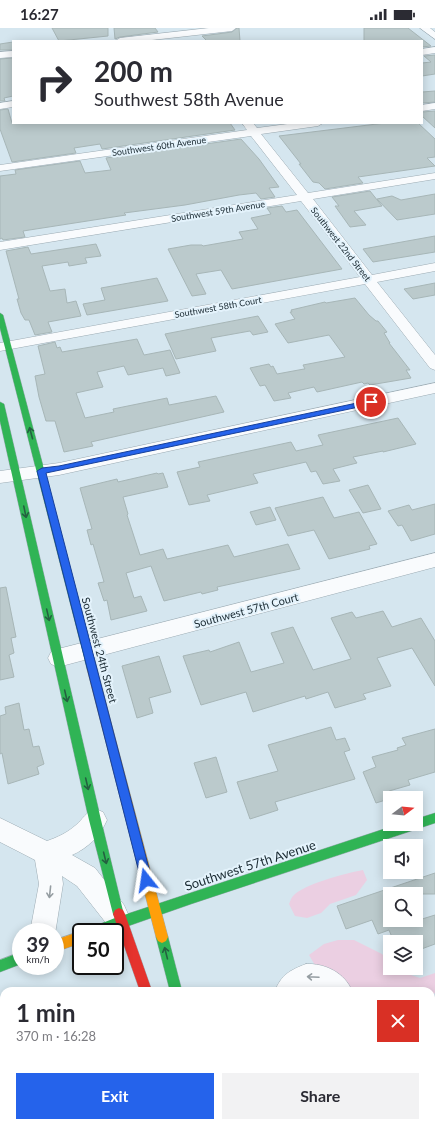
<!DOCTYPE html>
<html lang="en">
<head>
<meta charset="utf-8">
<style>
	body { margin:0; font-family:Lato,sans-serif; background:#f2f2f3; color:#2b2b33; height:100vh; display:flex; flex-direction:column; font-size:15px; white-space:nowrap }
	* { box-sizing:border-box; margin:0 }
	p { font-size:13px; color:#7c7c81 }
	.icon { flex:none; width:22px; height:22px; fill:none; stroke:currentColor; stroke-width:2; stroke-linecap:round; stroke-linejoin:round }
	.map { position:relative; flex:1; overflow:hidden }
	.drawer { position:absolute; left:0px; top:959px; width:435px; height:140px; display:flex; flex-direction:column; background:#fff; border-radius:12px 12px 0 0; box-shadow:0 2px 10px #0003 }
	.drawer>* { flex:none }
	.top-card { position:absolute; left:12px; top:12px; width:411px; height:84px; border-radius:0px; box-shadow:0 2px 10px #0003; background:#fff; color:#2b2b33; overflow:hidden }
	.needle { width:26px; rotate:74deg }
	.fabs { position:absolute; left:383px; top:763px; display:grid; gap:8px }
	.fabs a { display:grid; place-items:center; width:40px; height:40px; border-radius:0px; background:#fff; box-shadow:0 2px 10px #0003; font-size:20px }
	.speed { position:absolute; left:12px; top:895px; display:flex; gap:8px; font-size:20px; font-weight:700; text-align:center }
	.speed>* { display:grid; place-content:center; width:52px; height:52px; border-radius:50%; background:#fff; box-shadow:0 2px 10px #0003; line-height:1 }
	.speed small { font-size:10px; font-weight:400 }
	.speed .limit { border:2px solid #111; border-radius:6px; background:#fff; color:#111 }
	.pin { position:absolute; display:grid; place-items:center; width:34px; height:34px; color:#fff; margin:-17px; border:2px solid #fff; border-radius:50%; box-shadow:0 1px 4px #0007 }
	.me { position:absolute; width:44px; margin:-22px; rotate:345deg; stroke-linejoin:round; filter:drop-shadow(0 0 3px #0008) }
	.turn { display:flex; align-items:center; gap:14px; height:84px; padding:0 16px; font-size:18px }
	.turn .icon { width:52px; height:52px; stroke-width:2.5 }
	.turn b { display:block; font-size:28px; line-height:34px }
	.round { display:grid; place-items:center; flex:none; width:42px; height:42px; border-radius:0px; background:#f2f2f3 }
	.head { display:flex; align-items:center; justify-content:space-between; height:68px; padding:0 16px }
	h1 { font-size:24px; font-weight:700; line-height:30px }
	.action { display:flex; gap:8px; margin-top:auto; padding:8px 16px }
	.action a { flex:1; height:46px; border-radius:0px; background:#2563eb; color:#fff; font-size:16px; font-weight:700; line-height:46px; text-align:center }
	.action a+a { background:#f2f2f3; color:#2b2b33 }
	.status { display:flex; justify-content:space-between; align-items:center; height:28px; padding:0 20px; background:#fff; direction:ltr }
	.status svg { height:11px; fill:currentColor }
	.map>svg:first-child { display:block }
</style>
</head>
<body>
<div class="status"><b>16:27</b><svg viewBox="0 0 49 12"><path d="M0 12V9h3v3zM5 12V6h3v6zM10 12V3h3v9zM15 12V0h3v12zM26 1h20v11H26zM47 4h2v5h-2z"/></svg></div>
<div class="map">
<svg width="435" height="1099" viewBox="0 0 435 1099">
	<rect width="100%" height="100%" fill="#d5e6ef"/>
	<!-- green -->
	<g fill="#ebcfe2">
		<path d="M363,842L367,852L356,867L330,876L321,885L307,890L295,888L289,876C290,874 291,870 293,868C304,856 346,845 363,842Z"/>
		<path d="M338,912H354L382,926L390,934V940H395L399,943L420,950L435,945V965L431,968V963H347L316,939L309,927L324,916Z"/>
		<path d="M10,1095H51V1099H9Z"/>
		<path d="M95,1095H152L153,1099H93Z"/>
		<path d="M260,1095H413L420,1099H261Z"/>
	</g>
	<!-- building -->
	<g fill="#bbcacc" stroke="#a7b6b7">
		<path d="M52,0H108V8L59,13Z"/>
		<path d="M114,0H155L158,4L120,9L115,11Z"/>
		<path d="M237,0H239L240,13H207L202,8L232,4Z"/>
		<path d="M364,0H408L431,18L422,19V13H364Z"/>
		<path d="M13,14V22H0V16Z"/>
		<path d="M435,27V46L422,48V35L431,34L424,28Z"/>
		<path d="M13,30V68L4,70L5,73H0V31Z"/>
		<path d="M435,63V74L422,75V64Z"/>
		<path d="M8,81L12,95H230L235,102L102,121L100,116L74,120L76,125L12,134L0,101V82Z"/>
		<path d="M435,83V100L422,88V84Z"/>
		<path d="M385,95H418L435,111V129L427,130L435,138L358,149L363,155L325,161L319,155L313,154L299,136H301L279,108Z"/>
		<path d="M241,111L259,131L279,159L269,160L275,169L261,171L256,165L239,167L185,177L124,185L126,187L23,203L25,209L3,212L2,210L0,211V148L16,146L15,142L80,133L85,145L111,142L106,130Z"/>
		<path d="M370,163L382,178L354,183L366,197L350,199L335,178H339L332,169Z"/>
		<path d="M435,166V186L397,192L377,171L392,168L401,172Z"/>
		<path d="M282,178L286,184L297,182L342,241L232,261L221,242L196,246L206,266L192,268L168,221L191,217H202L203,218L243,211L239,204L258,201L251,190L271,186L267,180Z"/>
		<path d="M435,208V224L373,234L363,221Z"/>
		<path d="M96,216L101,228L85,230L87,235L69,238L68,234L42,238L50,263L65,261L67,275L76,273L81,288L48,294L52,304L35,307L29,292H25L21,285L17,271H19L6,223L28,219L31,226Z"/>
		<path d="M157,250L168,273L87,287L83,276L105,272L101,260Z"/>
		<path d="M435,255V267L413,271L404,261Z"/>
		<path d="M355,270L369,287L376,293H378L387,304L384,305L390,315H389L410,342H406L411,350L370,357L368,355L364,356L362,354L317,364L314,359L288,365L291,370L274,373L265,357L260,358L250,340L269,336L271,339L273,338L277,346L304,341H305L303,337L345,329L329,307L288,315L275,296L295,291L290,284H292L291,282L325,274L326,275Z"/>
		<path d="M258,288L268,304L253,307L250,303L211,310L216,323L176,331L165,306Z"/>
		<path d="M137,311L144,327L170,322L180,345L166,348L163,340L128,347L124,338L97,344L103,359L76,365L85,390L114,384L113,381L167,370L169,377L216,368L224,384L91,414L93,418L64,424L55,393H46L39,369L35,348L45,346L38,318L55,314L57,320L60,319L62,324Z"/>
		<path d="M398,390L416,416L383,424V423L353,429L357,435L333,441L340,453L323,456L316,443L311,444L306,434L253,446L258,455L207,467L210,473L189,477L177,444L200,439L198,434L291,414L296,423L323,417L318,407Z"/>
		<path d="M157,445L158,446L163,445L168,459L123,469L128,486L127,487L140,527L163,521L167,531L228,517L234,529L288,516L300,541L217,559L218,562L202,566L201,564L164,573L151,538L126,545L134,570L141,568L147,583L111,592L107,572L104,573L98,555L104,554L93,516L91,517L87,502L92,501L80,460L117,451L118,454Z"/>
		<path d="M368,457L381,481L363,485L349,462Z"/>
		<path d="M323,469L334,490L359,484L377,516L369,518L370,521L329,531L314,502L288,508L275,480Z"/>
		<path d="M435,476V506L411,513L402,497L398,498L388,483L409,477L412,482Z"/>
		<path d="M270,479L276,492L256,497L250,484Z"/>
		<path d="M6,559L16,609L11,610L14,625L9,627L14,649L0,652V560Z"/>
		<path d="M383,583L392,599L421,590L435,613V658L412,620L377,630L391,658L363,666L366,671L335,680L328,664L306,671L305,668L253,684L246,664L201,677L183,628L209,622L210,624L239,614L251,644L284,635L271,605L293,599L313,642L351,631L331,590L352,584L356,590Z"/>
		<path d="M159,628L171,664L149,670L153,685L137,690L122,638Z"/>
		<path d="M19,675L24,702L29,701L33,719L39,718L44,736L37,739L39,746L8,756L2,725L0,726V688L6,686L5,679Z"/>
		<path d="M331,699L336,712L345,710L350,722L344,724L355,751L275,774L278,782L250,791L237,754L278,743L268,717Z"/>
		<path d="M435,701V744L408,752L410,757L389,763L392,770L376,775L363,744L376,739L372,729L398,722L397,720L406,717L402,710Z"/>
		<path d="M216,729L227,764L206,770L194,735Z"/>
		<path d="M435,845V866H390V892H419L435,887V916L416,923V914H394L389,902L378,906L372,892L346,901L337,878Z"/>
	</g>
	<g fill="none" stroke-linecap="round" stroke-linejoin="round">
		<defs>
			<g id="street">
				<path d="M209,0H236L232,3L143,13H115L120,10Z"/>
				<path d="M420,0H430L435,4V11Z"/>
				<path d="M435,19V25L422,27V21Z"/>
				<path d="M13,23V29L0,30V24Z"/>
				<path d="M13,73V79L0,81V75Z"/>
				<path d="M435,75V81L422,83V77Z"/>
				<path d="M242,95H253L257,100L295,95H323L318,98L261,106L308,165L435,145V151L313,171L372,247L435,235V243L377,254L435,327V342L430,340L365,256L0,323V315L360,249L301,173L0,222V214L297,167L251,108L0,143V137L247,102Z"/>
				<path d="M435,355V365L59,447L0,455V443L59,435Z"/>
				<path d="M435,525V539L58,639L51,636L48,630L51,624L58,621Z"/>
				<path d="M95,781L103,784L107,792C100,808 88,820 72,827L95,840L124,877L128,886L124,895L115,899L106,895L77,858L62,848L63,856L55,906V904H30L39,856L35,832L0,814V790L47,813C58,809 67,805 76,797C83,791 86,784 95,781Z"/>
				<path d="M306,936C325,935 345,945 352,963H275C281,947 290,942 306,936Z"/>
				<path d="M431,1033L435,1035V1063L431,1061Z"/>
				<path d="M4,1065V1095H12L8,1099H0V1066Z"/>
				<rect x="48" y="1095" width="30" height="4"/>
			</g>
			<g id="fast">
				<path d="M0,285L3,287L97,641L95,644L92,645L89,644L87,641L0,300Z"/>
				<path d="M0,374L4,376L101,792L124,887L399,796H416V791L435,785V795L191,876L111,904H88L90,900L115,890L113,886L89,792L0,393Z"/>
				<path d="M162,903L166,905L168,909L182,963H170L156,909L158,905Z"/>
				<path d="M21,924V936L0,944V932Z"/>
				<path d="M190,1095H204L205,1099H191Z"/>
			</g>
			<g id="slow">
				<path d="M92,637L95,638L97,641L168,909L166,913L162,915L158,913L156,909L87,641L89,638Z"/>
				<path d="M81,903L84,904H81V915L55,924V912Z"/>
			</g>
			<path id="jam" d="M119,880L123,882L125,886L152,963H140L113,886L115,882Z"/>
		</defs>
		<!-- street casing -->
		<use href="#street" stroke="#9cabb3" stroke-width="1"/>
		<!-- fast casing -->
		<use href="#fast" stroke="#9cabb3" stroke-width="1"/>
		<!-- slow casing -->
		<use href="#slow" stroke="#9cabb3" stroke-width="1"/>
		<!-- jam casing -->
		<use href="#jam" stroke="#9cabb3" stroke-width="1"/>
		<!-- street -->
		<use href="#street" fill="#f9fbfd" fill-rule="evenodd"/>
		<!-- fast -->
		<use href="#fast" fill="#30b455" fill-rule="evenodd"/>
		<!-- slow -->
		<use href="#slow" fill="#ff9f0a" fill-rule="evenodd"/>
		<!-- jam -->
		<use href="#jam" fill="#e5322d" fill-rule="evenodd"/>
	</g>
	<!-- one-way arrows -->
	<defs><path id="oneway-shaft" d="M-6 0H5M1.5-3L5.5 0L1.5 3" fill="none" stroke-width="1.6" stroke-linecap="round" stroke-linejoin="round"/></defs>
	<g stroke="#236140">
		<use href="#oneway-shaft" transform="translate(31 405) rotate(-105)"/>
		<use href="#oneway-shaft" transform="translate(25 484) rotate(78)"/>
		<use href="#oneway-shaft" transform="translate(48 587) rotate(77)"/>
		<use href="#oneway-shaft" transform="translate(66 668) rotate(77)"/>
		<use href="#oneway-shaft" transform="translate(87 756) rotate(77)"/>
		<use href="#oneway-shaft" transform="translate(105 830) rotate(76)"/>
		<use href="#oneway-shaft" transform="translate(166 925) rotate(-104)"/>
	</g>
	<g stroke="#959da2">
		<use href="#oneway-shaft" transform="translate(50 864) rotate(96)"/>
		<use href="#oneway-shaft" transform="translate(313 949) rotate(-177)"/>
	</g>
	<!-- route -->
	<path fill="#2563eb" stroke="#184099" d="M371,372H373V376L46,445L152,852L151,856L146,858L142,856L37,443L42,440L59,438Z"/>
	<g text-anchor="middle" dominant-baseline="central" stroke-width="4" stroke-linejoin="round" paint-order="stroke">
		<!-- far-street labels -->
		<g font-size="9" fill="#1a2a32" stroke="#e4f3fc">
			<text transform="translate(159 118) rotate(-8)">Southwest 60th Avenue</text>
			<text transform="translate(218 183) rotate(-9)">Southwest 59th Avenue</text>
			<text transform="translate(341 216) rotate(52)">Southwest 22nd Street</text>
			<text transform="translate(218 279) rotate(-10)">Southwest 58th Court</text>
		</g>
		<!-- street labels -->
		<g font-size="11" fill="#1a2a32" stroke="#e4f3fc">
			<text transform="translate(246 582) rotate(-15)">Southwest 57th Court</text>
			<text transform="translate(100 622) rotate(75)">Southwest 24th Street</text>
		</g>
		<!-- near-street labels -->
		<g font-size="13" fill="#1a2a32" stroke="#e4f3fc">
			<text transform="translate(250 837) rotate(-18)">Southwest 57th Avenue</text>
		</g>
	</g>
</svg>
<div class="fabs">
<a><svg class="needle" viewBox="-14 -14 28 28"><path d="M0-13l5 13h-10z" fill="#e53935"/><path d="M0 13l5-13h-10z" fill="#7c7c81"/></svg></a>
<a><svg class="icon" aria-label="sound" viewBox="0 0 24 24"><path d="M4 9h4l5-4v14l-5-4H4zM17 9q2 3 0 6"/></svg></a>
<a><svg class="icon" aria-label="search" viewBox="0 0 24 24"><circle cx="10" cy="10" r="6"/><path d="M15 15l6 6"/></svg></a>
<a><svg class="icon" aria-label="layers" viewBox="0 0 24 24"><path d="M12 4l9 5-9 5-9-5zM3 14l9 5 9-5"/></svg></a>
</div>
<div class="speed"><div>39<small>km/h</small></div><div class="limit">50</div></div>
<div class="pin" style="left:371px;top:374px;background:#d93025"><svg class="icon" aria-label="arrive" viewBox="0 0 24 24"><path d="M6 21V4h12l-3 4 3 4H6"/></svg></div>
<svg class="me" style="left:146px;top:852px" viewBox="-20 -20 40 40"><path d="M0-17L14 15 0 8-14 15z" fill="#2563eb" stroke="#fff" stroke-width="4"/></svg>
<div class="top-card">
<div class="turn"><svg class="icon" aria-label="right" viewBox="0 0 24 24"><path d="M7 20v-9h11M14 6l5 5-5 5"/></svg><div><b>200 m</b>Southwest 58th Avenue</div></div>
</div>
<section class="drawer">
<div class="head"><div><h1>1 min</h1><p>370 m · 16:28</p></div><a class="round" style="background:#d93025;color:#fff"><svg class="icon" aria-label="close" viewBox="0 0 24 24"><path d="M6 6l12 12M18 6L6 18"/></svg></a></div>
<div class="action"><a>Exit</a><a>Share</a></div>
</section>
</div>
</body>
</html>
